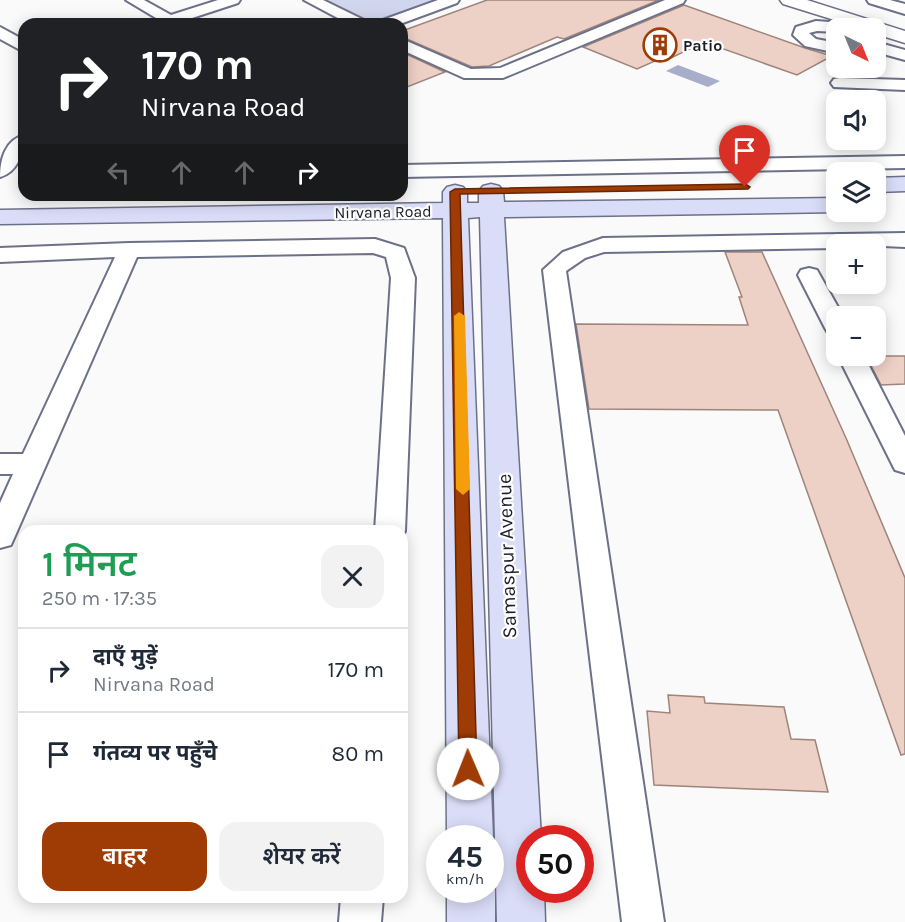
<!DOCTYPE html>
<html lang="hi">
<head>
<meta charset="utf-8">
<style>
	body { margin:0; font-family:Karla,"Noto Sans Devanagari",sans-serif; background:#f2f2f3; color:#1f2937; height:100vh; display:flex; flex-direction:column; font-size:22px; white-space:nowrap }
	* { box-sizing:border-box; margin:0 }
	p { font-size:20px; color:#747a83 }
	.icon { flex:none; width:33px; height:33px; fill:none; stroke:currentColor; stroke-width:2; stroke-linecap:round; stroke-linejoin:round }
	.map { position:relative; flex:1; overflow:hidden }
	.side { position:absolute; left:18px; top:525px; width:390px; height:378px; display:flex; flex-direction:column; background:#fff; border-radius:18px; box-shadow:0 3px 15px #0003 }
	.side>* { flex:none }
	.guide { position:absolute; left:18px; top:18px; width:390px; height:183px; border-radius:18px; box-shadow:0 3px 15px #0003; background:#202124; color:#fff; overflow:hidden }
	.needle { width:39px; rotate:137deg }
	.buttons { position:absolute; left:826px; top:18px; display:grid; gap:12px }
	.buttons a { display:grid; place-items:center; width:60px; height:60px; border-radius:12px; background:#fff; box-shadow:0 3px 15px #0003; font-size:30px }
	.speed { position:absolute; left:426px; top:825px; display:flex; gap:12px; font-size:30px; font-weight:700; text-align:center }
	.speed>* { display:grid; place-content:center; width:78px; height:78px; border-radius:50%; background:#fff; box-shadow:0 3px 15px #0003; line-height:1 }
	.speed small { font-size:15px; font-weight:400 }
	.speed .limit { border:9px solid #d22; background:#fff; color:#111 }
	.pin { position:absolute; display:grid; place-items:center; width:51px; height:51px; color:#fff; margin:-62px -26px; border-radius:50% 50% 50% 0; rotate:-45deg; box-shadow:0 0 6px #0007 }
	.pin .icon { rotate:45deg }
	.me { position:absolute; width:66px; margin:-33px; rotate:359deg; stroke-linejoin:round; filter:drop-shadow(0 0 4px #0008) }
	.turn { display:flex; align-items:center; gap:21px; height:126px; padding:0 24px; font-size:27px }
	.turn .icon { width:78px; height:78px; stroke-width:2.5 }
	.turn b { display:block; font-size:42px; line-height:51px }
	.lanes { display:flex; align-items:center; height:57px; padding:0 24px; background:#0003; justify-content:center; gap:30px; direction:ltr }
	.lanes .off { opacity:.35 }
	.round { display:grid; place-items:center; flex:none; width:63px; height:63px; border-radius:18px; background:#f2f2f3 }
	.head { display:flex; align-items:center; justify-content:space-between; height:102px; padding:0 24px }
	h1 { font-size:36px; font-weight:600; line-height:45px; color:#1e9e55 }
	.action { display:flex; gap:12px; margin-top:auto; padding:12px 24px }
	.action a { flex:1; height:69px; border-radius:18px; background:#9f3b04; color:#fff; font-size:24px; font-weight:600; line-height:69px; text-align:center }
	.action a+a { background:#f2f2f3; color:#1f2937 }
	ul { padding:0; list-style:none }
	li { display:flex; align-items:center; gap:18px; height:84px; padding:0 24px; border-top:2px solid #e0e1e3 }
	li div { flex:1 }
	li b { display:block; font-size:22px }
	li em { font-style:normal }
	.map>svg:first-child { display:block }
</style>
</head>
<body>
<div class="map">
<svg width="905" height="922" viewBox="0 0 905 922">
	<rect width="100%" height="100%" fill="#fafafa"/>
	<!-- green -->
	<path fill="#d1d6ef" d="M323,0H436L371,22Z"/>
	<!-- water -->
	<path fill="#a8aeca" d="M678,65L720,81L708,87L666,71Z"/>
	<!-- building -->
	<g fill="#eed1c6" stroke="#9e847a" stroke-width="1.5">
		<path d="M487,0H659L564,39L557,37L489,66L472,67L402,37V31Z"/>
		<path d="M684,5L805,48L832,56L797,75L704,42L671,58L666,56L637,69L583,47Z"/>
		<path d="M402,52L445,72L402,89Z"/>
		<path d="M725,252H762L846,438L905,578V754L901,755L778,410L589,409L576,324L748,325L739,297H742Z"/>
		<path d="M866,356H905V384L881,385Z"/>
		<path d="M668,695L704,697L705,703L784,707L791,739L815,740L828,792L654,785L647,711L670,713Z"/>
	</g>
	<g fill="none" stroke-linecap="round" stroke-linejoin="round">
		<defs>
			<g id="minor">
				<path d="M126,0H144L171,15L218,0H240L238,3L183,21L185,24H166Z"/>
				<path d="M304,0H323L366,21L369,24H349Z"/>
				<path d="M438,0H459L457,3L400,24H377L380,21Z"/>
				<path d="M665,0H685L683,3L503,78H464L402,50V39L471,69L500,68Z"/>
				<path d="M867,0H890L905,4V14L869,3Z"/>
				<path d="M816,21L843,23L851,28H837V32L817,31L809,33L816,39L837,43V53L805,46L793,35L796,27Z"/>
				<path d="M0,27L24,40V52L0,39Z"/>
				<path d="M876,42L905,50V60L876,52Z"/>
				<path d="M840,78L905,80V90L834,87L831,83L834,79Z"/>
				<path d="M24,135C24,152 18,172 0,177C0,160 5,140 24,135Z"/>
				<path d="M905,156V168L402,177V165Z"/>
				<path d="M905,233V247L837,244V248L604,252L585,258L566,271L664,922H622L543,270L563,252L603,238Z"/>
				<path d="M375,239L404,248L415,278L405,531L402,537V531H375L391,278L386,257L373,253L137,257L15,536L11,545L0,548V503L13,474H0V454H23L115,257L0,262V248L129,243Z"/>
				<path d="M809,268L817,270L843,316H837V336L828,333L825,328L798,275L801,270Z"/>
				<path d="M838,356H864L905,436V473L895,470Z"/>
				<path d="M341,897H383L381,922H339Z"/>
			</g>
			<path id="tertiary" d="M780,0H807L905,31V43L876,34V28H860L783,4Z"/>
			<g id="secondary">
				<path d="M905,177V191L876,192V178Z"/>
				<path d="M491,184L499,186L503,191L504,202L837,198V212H840L504,217L541,838H530V890H544L545,922H497L480,217L468,218L493,838L490,844V838H447L443,218L0,224V210L443,203V192L447,187L455,185L463,187L467,192V203H479V191L483,186Z"/>
				<path d="M490,879L495,890V922H447V890H490Z"/>
			</g>
		</defs>
		<!-- minor casing -->
		<use href="#minor" stroke="#6d7188" stroke-width="4"/>
		<!-- tertiary casing -->
		<use href="#tertiary" stroke="#6d7188" stroke-width="3"/>
		<!-- secondary casing -->
		<use href="#secondary" stroke="#6d7188" stroke-width="3"/>
		<!-- minor -->
		<use href="#minor" fill="#fff" fill-rule="evenodd"/>
		<!-- tertiary -->
		<use href="#tertiary" fill="#fff" fill-rule="evenodd"/>
		<!-- secondary -->
		<use href="#secondary" fill="#daddf8" fill-rule="evenodd"/>
	</g>
	<!-- route -->
	<path fill="#9f3b04" stroke="#672603" stroke-width="1.5" d="M745,184L750,187L748,189L460,194L477,769L475,775L468,777L462,775L459,769L450,192L455,189Z"/>
	<!-- slow -->
	<path fill="#f59e0b" d="M459,312L465,316L470,489L463,495L456,489L454,316Z"/>
	<!-- icons -->
	<defs>
		<symbol id="building-ring" viewBox="-11 -11 22 22"><circle r="9.5" fill="#fff" stroke="#9f3b04" stroke-width="1.5"/><path d="M-4-6H4V6H1V3H-1V6H-4ZM-2.5-4.3h1.7v1.8h-1.7ZM.8-4.3h1.7v1.8H.8ZM-2.5-1h1.7V.8h-1.7ZM.8-1h1.7V.8H.8Z" fill="#9f3b04"/></symbol>
	</defs>
	<g fill-rule="evenodd">
		<use href="#building-ring" x="641" y="26" width="38" height="38"/>
	</g>
	<g text-anchor="middle" dominant-baseline="central" stroke-width="4.5" stroke-linejoin="round" paint-order="stroke">
		<!-- far-poi labels -->
		<g font-size="16" font-weight="bold" fill="#1c1e27" stroke="#fff" text-anchor="start">
			<text x="683" y="45">Patio</text>
		</g>
		<!-- far-street labels -->
		<g font-size="16" fill="#1c1e27" stroke="#fff">
			<text transform="translate(383 212) rotate(-1)">Nirvana Road</text>
		</g>
		<!-- street labels -->
		<g font-size="20" fill="#1c1e27" stroke="#fff">
			<text transform="translate(507 556) rotate(-92)">Samaspur Avenue</text>
		</g>
	</g>
</svg>
<div class="buttons">
<a><svg class="needle" viewBox="-14 -14 28 28"><path d="M0-13l5 13h-10z" fill="#e53935"/><path d="M0 13l5-13h-10z" fill="#747a83"/></svg></a>
<a><svg class="icon" aria-label="sound" viewBox="0 0 24 24"><path d="M4 9h4l5-4v14l-5-4H4zM17 9q2 3 0 6"/></svg></a>
<a><svg class="icon" aria-label="layers" viewBox="0 0 24 24"><path d="M12 4l9 5-9 5-9-5zM3 14l9 5 9-5"/></svg></a>
<a>+</a>
<a>−</a>
</div>
<div class="speed"><div>45<small>km/h</small></div><div class="limit">50</div></div>
<div class="pin" style="left:745px;top:187px;background:#d93025"><svg class="icon" aria-label="arrive" viewBox="0 0 24 24"><path d="M6 21V4h12l-3 4 3 4H6"/></svg></div>
<svg class="me" style="left:468px;top:769px" viewBox="-20 -20 40 40"><circle r="19" fill="#fff"/><path d="M0-13L10 11 0 6-10 11z" fill="#9f3b04"/></svg>
<div class="guide">
<div class="turn"><svg class="icon" aria-label="right" viewBox="0 0 24 24"><path d="M7 20v-9h11M14 6l5 5-5 5"/></svg><div><b>170 m</b>Nirvana Road</div></div>
<div class="lanes"><svg class="icon off" aria-label="left" viewBox="0 0 24 24"><path d="M17 20v-9H6M10 6l-5 5 5 5"/></svg><svg class="icon off" aria-label="ahead" viewBox="0 0 24 24"><path d="M12 20V5M6 11l6-6 6 6"/></svg><svg class="icon off" aria-label="ahead" viewBox="0 0 24 24"><path d="M12 20V5M6 11l6-6 6 6"/></svg><svg class="icon" aria-label="right" viewBox="0 0 24 24"><path d="M7 20v-9h11M14 6l5 5-5 5"/></svg></div>
</div>
<section class="side">
<div class="head"><div><h1>1 मिनट</h1><p>250 m · 17:35</p></div><a class="round"><svg class="icon" aria-label="close" viewBox="0 0 24 24"><path d="M6 6l12 12M18 6L6 18"/></svg></a></div>
<ul>
<li><svg class="icon" aria-label="right" viewBox="0 0 24 24"><path d="M7 20v-9h11M14 6l5 5-5 5"/></svg><div><b>दाएँ मुड़ें</b><p>Nirvana Road</p></div><em>170 m</em></li>
<li><svg class="icon" aria-label="arrive" viewBox="0 0 24 24"><path d="M6 21V4h12l-3 4 3 4H6"/></svg><div><b>गंतव्य पर पहुँचे</b></div><em>80 m</em></li>
</ul>
<div class="action"><a>बाहर</a><a>शेयर करें</a></div>
</section>
</div>
</body>
</html>
